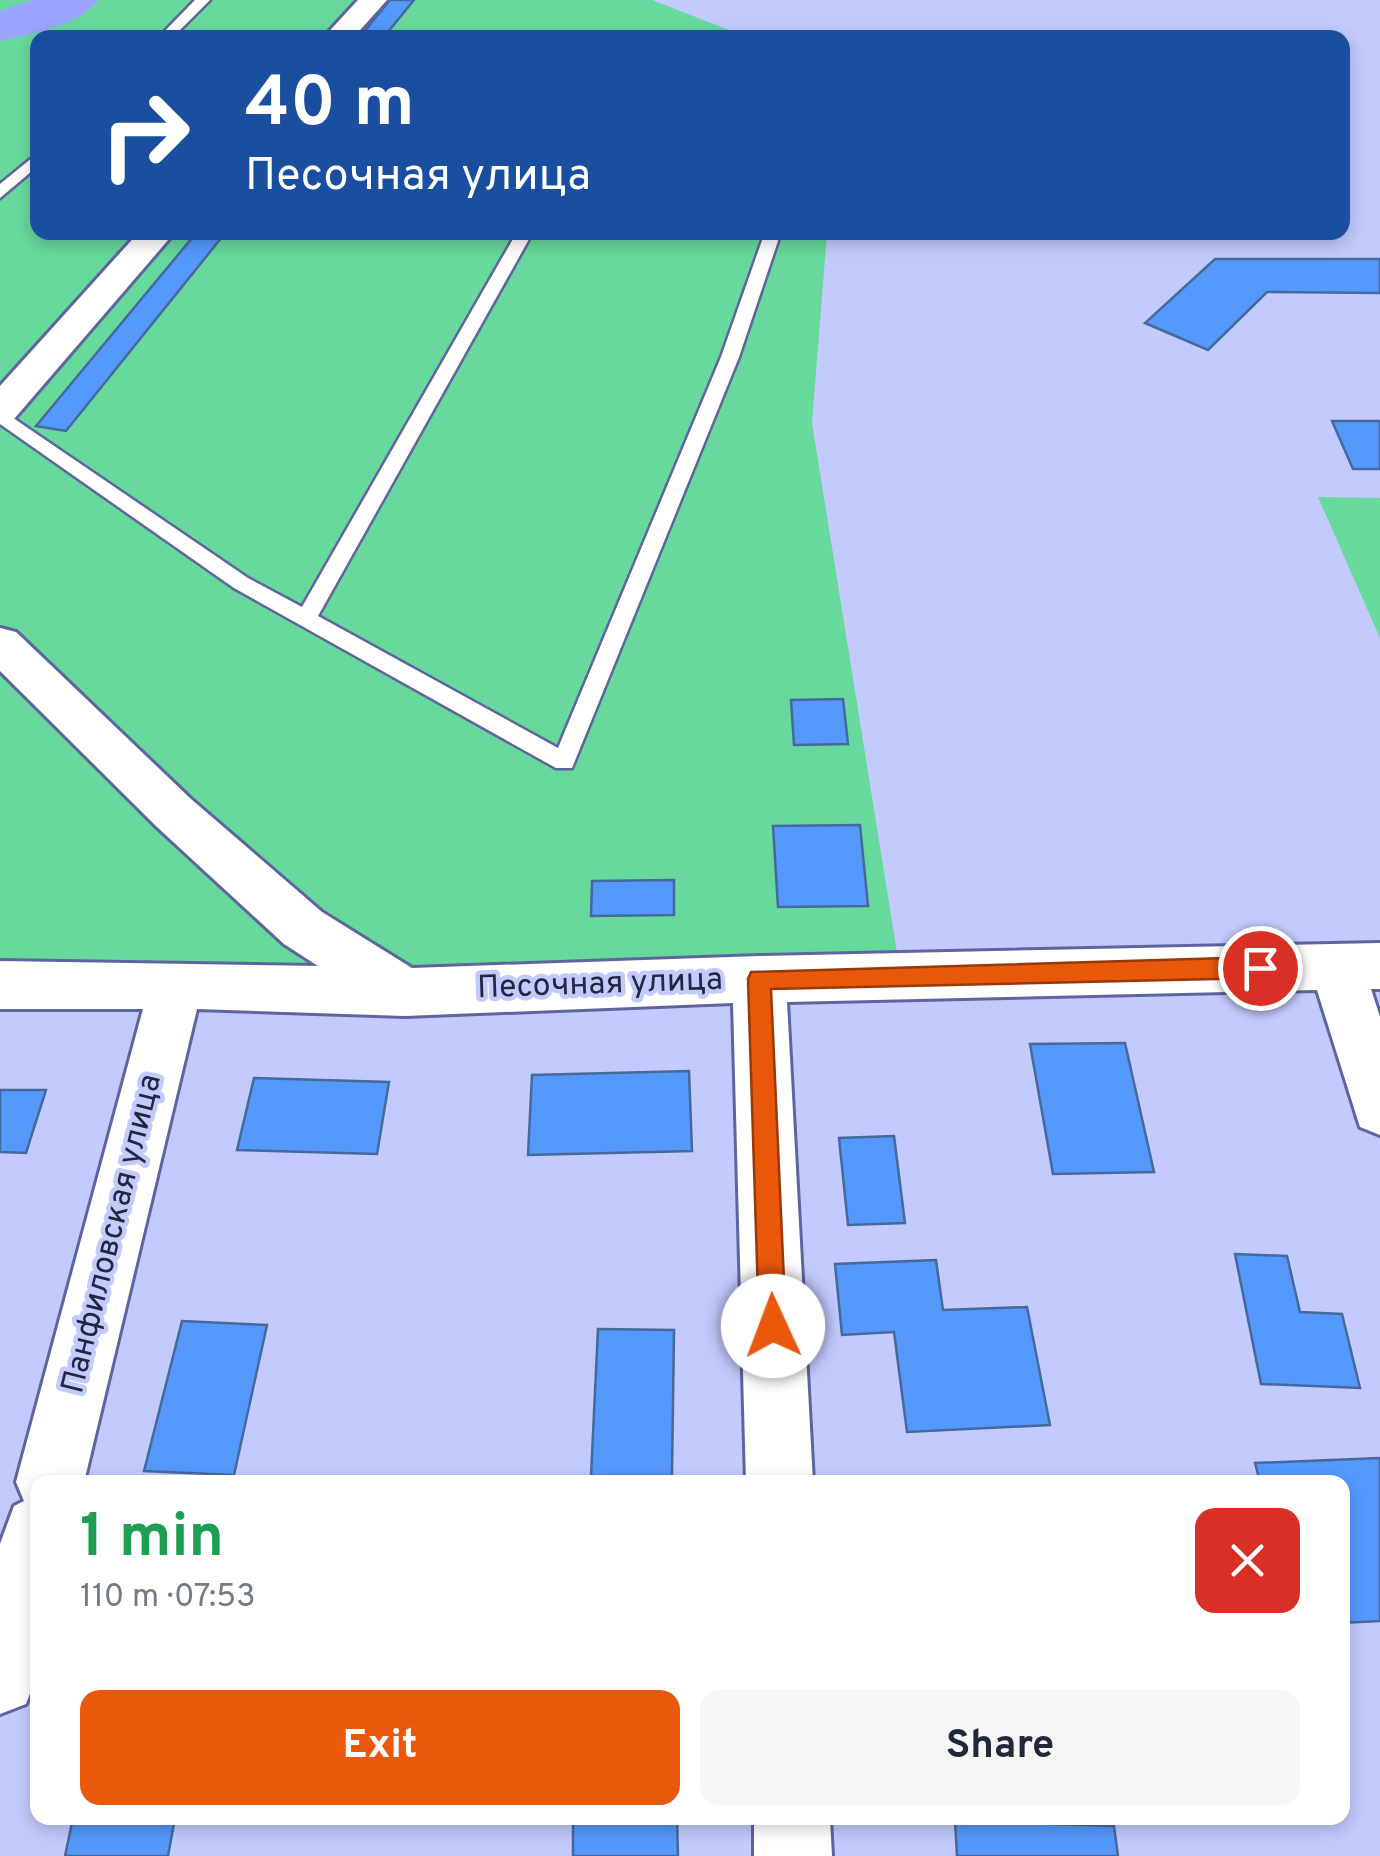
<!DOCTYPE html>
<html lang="en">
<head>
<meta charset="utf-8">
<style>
	body { margin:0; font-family:Overpass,sans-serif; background:#f6f6f7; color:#1f2937; height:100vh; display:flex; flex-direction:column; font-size:38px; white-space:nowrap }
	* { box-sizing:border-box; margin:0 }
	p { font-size:32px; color:#747a83 }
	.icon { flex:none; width:55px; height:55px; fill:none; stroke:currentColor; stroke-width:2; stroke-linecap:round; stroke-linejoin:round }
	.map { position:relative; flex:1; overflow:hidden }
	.details { position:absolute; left:30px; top:1475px; width:1320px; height:350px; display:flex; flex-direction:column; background:#fff; border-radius:20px; box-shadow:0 5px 15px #0003 }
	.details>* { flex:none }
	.hud { position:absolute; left:30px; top:30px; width:1320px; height:210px; border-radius:20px; box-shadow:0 5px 15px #0003; background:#1a4fa0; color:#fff; overflow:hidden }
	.pin { position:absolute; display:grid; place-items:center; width:85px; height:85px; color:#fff; margin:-42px; border:5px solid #fff; border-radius:50%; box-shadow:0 2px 10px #0007 }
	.me { position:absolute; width:110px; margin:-55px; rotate:358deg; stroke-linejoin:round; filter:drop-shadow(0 0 8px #0008) }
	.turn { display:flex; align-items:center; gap:35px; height:210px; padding:0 50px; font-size:45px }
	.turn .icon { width:130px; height:130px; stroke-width:2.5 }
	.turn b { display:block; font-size:70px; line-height:85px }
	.round { display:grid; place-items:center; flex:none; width:105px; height:105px; border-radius:20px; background:#f6f6f7 }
	.summary { display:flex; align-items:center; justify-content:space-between; height:170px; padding:0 50px }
	h1 { font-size:60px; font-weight:700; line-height:75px; color:#1e9e55 }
	.action { display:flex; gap:20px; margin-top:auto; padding:20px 50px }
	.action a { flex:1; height:115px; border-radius:20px; background:#ea580c; color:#fff; font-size:40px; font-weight:700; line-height:115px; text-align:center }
	.action a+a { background:#f6f6f7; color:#1f2937 }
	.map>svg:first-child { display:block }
</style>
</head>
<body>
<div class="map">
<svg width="1380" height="1856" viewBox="0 0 1380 1856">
	<rect width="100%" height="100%" fill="#c2cafe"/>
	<!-- green -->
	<g fill="#67d99c">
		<path d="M0,0H652L747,37L38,38V232L827,233L812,423L903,990L0,1005Z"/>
		<path d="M1318,497L1380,498V638Z"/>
	</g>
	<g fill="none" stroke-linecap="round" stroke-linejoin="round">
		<!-- river -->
		<path fill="#9aa4fe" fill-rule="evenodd" d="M32,0H98C80,26 30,34 0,41V11Z"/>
	</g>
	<!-- building -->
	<g fill="#5498fb" stroke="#46689c" stroke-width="2.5">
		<path d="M390,0H414L383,38H359Z"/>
		<path d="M197,232H226L66,431L36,426Z"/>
		<path d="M1215,259H1380V293L1267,292L1208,350L1145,323Z"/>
		<path d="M1332,421H1380V469H1353Z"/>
		<path d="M843,699L848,744L794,745L791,700Z"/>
		<path d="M860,825L868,906L778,907L773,826Z"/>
		<path d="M674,880V915L591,916L592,881Z"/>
		<path d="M1125,1043L1154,1172L1053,1174L1030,1044Z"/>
		<path d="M689,1071L692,1151L528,1155L532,1075Z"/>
		<path d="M254,1078L389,1082L377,1154L237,1150Z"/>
		<path d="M0,1090H46L26,1153L0,1152Z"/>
		<path d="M894,1136L905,1223L848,1225L839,1138Z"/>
		<path d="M1235,1254L1287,1256L1300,1312L1342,1314L1360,1388L1261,1384Z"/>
		<path d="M936,1260L943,1310L1027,1307L1050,1425L907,1432L894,1332L842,1335L835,1264Z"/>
		<path d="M182,1321L267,1325L234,1475L144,1471Z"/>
		<path d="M598,1329L674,1330L672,1476H591Z"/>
		<path d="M1380,1458V1621L1342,1623V1482H1260L1255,1463Z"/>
		<path d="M73,1818H175L168,1856H65Z"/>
		<path d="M573,1818H677L678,1856H573Z"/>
		<path d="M955,1821L1114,1826L1118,1856H957Z"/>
	</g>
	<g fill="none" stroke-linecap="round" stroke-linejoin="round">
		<defs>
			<g id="lane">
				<path d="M195,0H210L172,38H158Z"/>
				<path d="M38,153V166L0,198V184Z"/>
				<path d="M517,232H533L318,616L558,748L721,357L765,232H781L739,357L572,768H556L234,588L0,424V409L248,578L302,607Z"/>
			</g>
			<g id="street">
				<path d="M358,0H387L353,38H323Z"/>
				<path d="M139,232H175L14,419L0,422V386Z"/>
				<path d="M0,628L16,632L191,799L322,912L412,968L759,956L1380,943V989H1371L1380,1017V1135L1360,1127L1317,990L787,1002L813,1482H746L733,1003L405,1016L197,1009L84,1482H38V1673L26,1704L0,1714V1544L14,1506L24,1501L16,1482L143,1009H0V961L318,966L284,944L157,827L0,671Z"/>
				<path d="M754,1818H830L832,1856H754Z"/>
			</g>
		</defs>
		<!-- lane casing -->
		<use href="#lane" stroke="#5e659e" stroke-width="5"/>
		<!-- street casing -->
		<use href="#street" stroke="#5e659e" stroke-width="6"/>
		<!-- lane -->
		<use href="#lane" fill="#fff" fill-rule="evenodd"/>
		<!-- street -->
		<use href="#street" fill="#fff" fill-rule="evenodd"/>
	</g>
	<!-- route -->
	<path fill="#ea580c" stroke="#983908" stroke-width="2.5" d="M1260,957L1268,960L1271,968L1268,975L1260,978L771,989L786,1326L782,1335L773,1339L763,1335L759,1326L748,979L751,972Z"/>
	<g text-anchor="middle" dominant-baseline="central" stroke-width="9" stroke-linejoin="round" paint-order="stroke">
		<!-- street labels -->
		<g font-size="32" fill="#23263f" stroke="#c2cafe">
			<text transform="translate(600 985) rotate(-2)">Песочная улица</text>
			<text transform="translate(113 1234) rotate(-76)">Панфиловская улица</text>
		</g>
	</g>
</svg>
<div class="pin" style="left:1260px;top:968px;background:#d93025"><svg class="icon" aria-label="arrive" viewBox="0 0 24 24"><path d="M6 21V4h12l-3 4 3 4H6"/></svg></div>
<svg class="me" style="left:773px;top:1326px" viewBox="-20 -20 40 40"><circle r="19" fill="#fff"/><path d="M0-13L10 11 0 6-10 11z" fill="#ea580c"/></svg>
<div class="hud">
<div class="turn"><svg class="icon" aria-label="right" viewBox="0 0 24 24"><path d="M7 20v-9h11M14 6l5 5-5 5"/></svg><div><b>40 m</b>Песочная улица</div></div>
</div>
<section class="details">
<div class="summary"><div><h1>1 min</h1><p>110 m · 07:53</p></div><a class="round" style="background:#d93025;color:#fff"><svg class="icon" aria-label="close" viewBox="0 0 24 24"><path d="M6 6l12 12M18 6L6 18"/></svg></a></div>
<div class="action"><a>Exit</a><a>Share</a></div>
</section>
</div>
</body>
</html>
